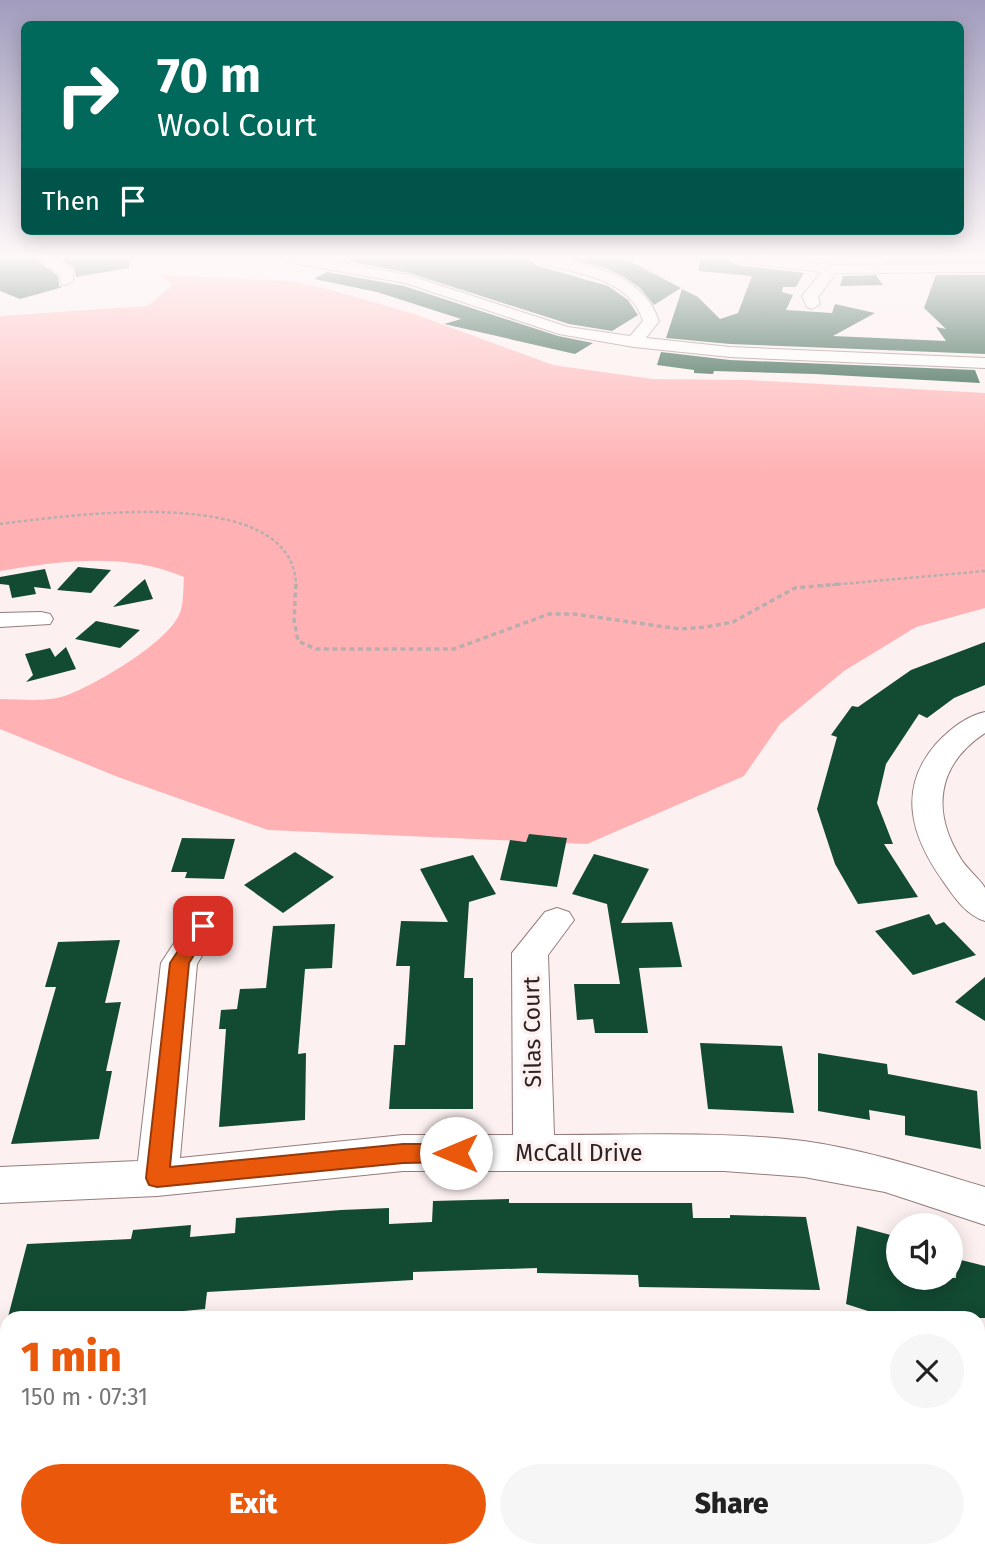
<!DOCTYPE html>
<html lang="en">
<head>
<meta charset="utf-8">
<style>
	body { margin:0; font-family:"Fira Sans",sans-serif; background:#f6f6f6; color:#222; height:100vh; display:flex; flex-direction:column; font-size:26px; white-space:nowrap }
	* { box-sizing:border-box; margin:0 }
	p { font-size:23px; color:#767676 }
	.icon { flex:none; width:38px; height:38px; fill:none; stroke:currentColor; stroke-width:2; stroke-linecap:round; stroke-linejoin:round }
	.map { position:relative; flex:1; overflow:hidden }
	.details { position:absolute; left:0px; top:1311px; width:985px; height:247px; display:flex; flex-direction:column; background:#fff; border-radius:21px 21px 0 0; box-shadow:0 4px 18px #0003 }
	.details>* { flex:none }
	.guide { position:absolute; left:21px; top:21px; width:943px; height:214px; border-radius:10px; box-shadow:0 4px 18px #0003; background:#00695c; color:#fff; overflow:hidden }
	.buttons { position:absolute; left:886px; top:1213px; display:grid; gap:14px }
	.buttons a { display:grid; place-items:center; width:77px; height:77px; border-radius:50%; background:#fff; box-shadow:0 4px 18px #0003; font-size:35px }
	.pin { position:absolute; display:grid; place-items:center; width:60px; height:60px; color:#fff; margin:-30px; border-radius:14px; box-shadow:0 4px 10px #0006 }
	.me { position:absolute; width:77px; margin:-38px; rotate:270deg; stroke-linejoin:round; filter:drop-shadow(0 0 5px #0008) }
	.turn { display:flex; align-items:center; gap:24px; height:147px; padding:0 21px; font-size:32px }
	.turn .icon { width:91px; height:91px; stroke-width:2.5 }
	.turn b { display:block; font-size:49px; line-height:60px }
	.then { display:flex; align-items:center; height:66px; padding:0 21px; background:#0003; gap:14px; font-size:26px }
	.round { display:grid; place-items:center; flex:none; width:74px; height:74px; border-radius:37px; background:#f6f6f6 }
	.summary { display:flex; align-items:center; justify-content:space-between; height:119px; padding:0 21px }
	h1 { font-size:42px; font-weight:800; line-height:52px; color:#ea580c }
	.action { display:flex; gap:14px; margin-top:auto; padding:14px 21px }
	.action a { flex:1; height:80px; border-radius:42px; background:#ea580c; color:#fff; font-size:28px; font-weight:800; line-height:80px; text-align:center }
	.action a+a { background:#f6f6f6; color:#222 }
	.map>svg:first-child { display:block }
</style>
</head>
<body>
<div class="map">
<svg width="985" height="1557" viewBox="0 0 985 1557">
	<rect width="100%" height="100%" fill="#fcf0f0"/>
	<!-- green -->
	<g fill="#ffb1b3">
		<path d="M883,258H985V265L885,266Z"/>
		<path d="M160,275L290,281L331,290L414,314L553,365L652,379L748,380L985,393V608L916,627L844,671L780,724L744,776L587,844L268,830L118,777L0,729V699C22,699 49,703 70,694C100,682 166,643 179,615C184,605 183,589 184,577C124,552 62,561 0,571V316L148,306L173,285Z"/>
	</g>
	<!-- building -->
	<g fill="#134a32">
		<path d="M0,258H33L58,276L59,286L63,287L20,299L0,291Z"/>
		<path d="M60,258H128L129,268L76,277L74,268Z"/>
		<path d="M354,258H525L538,266L608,286L628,300L638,315L612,331L569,324L409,273L348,261Z"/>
		<path d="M568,258H624L681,288L654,305L640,288L624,277L606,268Z"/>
		<path d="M700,258H726L736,265L804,273L796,287H783L782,292L793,295L786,310L832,313L835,304L875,313L833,336L946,341L936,327L946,329L924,308L936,275H985V354L730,344L666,338L682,289L698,297L720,319L738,313L752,276L699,271Z"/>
		<path d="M327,272L404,286L558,336L593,343L575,354L444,324L461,319L377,292L314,279Z"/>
		<path d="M876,275L883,285L840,286L843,276Z"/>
		<path d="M661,352L730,360L975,370L980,383L815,374L714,371L713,374L694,373V370L657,365Z"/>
		<path d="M78,567L111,570L91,593L57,590Z"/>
		<path d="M45,569L51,589L34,587L36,594L12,598L9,585L0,584V577Z"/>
		<path d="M145,579L153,599L113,607Z"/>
		<path d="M96,621L140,630L120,648L75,639Z"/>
		<path d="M985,642V685L954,698L927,718L919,714L886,764L877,803L893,844H884L918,897L858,904L835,864L817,809L837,737L831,735L852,706L858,707L911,670Z"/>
		<path d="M66,647L76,669L26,682L33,675L25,654L50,648L55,657Z"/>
		<path d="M529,834L567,838L557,887L500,880L510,840L526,842Z"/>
		<path d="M182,838L235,839L224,879L185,878L187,872H171Z"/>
		<path d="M295,852L334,877L283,913L244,885Z"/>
		<path d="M594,854L649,869L621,923L672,922L682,967L639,968L648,1033H595L593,1019L577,1020L574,984H620L607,904L572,894Z"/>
		<path d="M473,855L496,894L469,902L464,978H473V1109H389L394,1045H405L410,966H396L401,921L448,922L420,869Z"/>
		<path d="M929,914L936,925L944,922L976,955L913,975L875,931Z"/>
		<path d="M335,924L332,968L305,969L298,1054L306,1053L305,1120L219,1127L226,1029H219L221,1010L237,1009L240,989L266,988L273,926Z"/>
		<path d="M120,940L105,1003L121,1002L106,1071H112L99,1139L11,1144L56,987H45L58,942Z"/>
		<path d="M985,977V1021L955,1002Z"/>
		<path d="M700,1043L782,1046L794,1113L708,1109Z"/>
		<path d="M818,1053L887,1064L888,1074L977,1091L981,1149L905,1135V1116L869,1110L870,1120L818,1111Z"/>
		<path d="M509,1199V1203H692L693,1218H730V1215L806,1217L820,1290L639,1287L638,1275L537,1273V1268L413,1272V1280L207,1292L205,1309L120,1317L121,1312L8,1317L27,1244L131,1239L133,1230L191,1225L190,1237L235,1233L236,1218L341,1210L389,1208V1224L432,1222L433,1201Z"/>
		<path d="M857,1226L898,1237V1278H956L957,1259L985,1266V1318H890L846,1304Z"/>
	</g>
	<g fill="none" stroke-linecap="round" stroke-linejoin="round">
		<defs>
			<g id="minor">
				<path d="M36,258H54L73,270V281L66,285L61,284L60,275Z"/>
				<path d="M280,258H314L408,275L568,327L630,336L643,321C633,285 592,276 559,268C549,266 536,264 528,258C575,258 643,271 659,321L646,338L730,347L985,358V368L730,357L634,347L559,334L405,283L287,262Z"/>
				<path d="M729,258H776L830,265L985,264V272L836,273L818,297L820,304L812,309L807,307L802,296L822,272L736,262Z"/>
				<path d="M41,612L50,614L53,619L50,624L0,627V613Z"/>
				<path d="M985,712V733C938,764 930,810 961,859C966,868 981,880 985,888C985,896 985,912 985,921C966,915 954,897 943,881C911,836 897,789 936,744C949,730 966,716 985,712Z"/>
				<path d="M557,908L569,912L574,920L548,955L554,1135C637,1135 722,1131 804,1141C867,1150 925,1169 985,1187V1225L885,1192L804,1177L724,1171H403L157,1196L0,1203V1167L138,1161L161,963L191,917L203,914L215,917L220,926L197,964L180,1158L403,1135H513L512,953L545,912Z"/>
			</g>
			<g id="major">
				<path d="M0,1401H7V1509L0,1510Z"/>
				<path d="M978,1448L985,1451V1551L978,1548Z"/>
			</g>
		</defs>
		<!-- minor casing -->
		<use href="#minor" stroke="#967c7c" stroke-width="2"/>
		<!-- major casing -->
		<use href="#major" stroke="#aa8484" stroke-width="3"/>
		<!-- path-far1 -->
		<g stroke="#b9aeae" stroke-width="2.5" stroke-dasharray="3.5 2.5" stroke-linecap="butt">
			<path d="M0,524C67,516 295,481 296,586"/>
			<path d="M820,586L985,571"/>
		</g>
		<!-- path -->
		<path stroke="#b9aeae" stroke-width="3.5" stroke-dasharray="5 3.5" stroke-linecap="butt" d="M296,584L294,620L298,641L316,649H454L549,614H574L680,629L706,627L733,622L795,588L840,584"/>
		<!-- minor -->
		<use href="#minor" fill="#fff" fill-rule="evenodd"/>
		<!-- major -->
		<use href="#major" fill="#f5d4d5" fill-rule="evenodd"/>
	</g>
	<!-- sky -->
	<linearGradient id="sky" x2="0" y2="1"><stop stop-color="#a19cbd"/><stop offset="0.54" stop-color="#fef8f8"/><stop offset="1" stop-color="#fef8f8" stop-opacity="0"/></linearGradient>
	<rect width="985" height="476" fill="url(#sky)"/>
	<!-- route -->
	<path fill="#ea580c" stroke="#983908" stroke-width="2" d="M203,920L210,922L212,926L189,963L170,1167L403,1144H456L463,1146L467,1153L463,1160L456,1162L403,1163L157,1187L149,1185L146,1178L170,963L197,922Z"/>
	<g text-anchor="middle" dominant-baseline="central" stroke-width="7" stroke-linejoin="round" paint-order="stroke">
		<!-- near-street labels -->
		<g font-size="23" fill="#2d2222" stroke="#fcf0f0">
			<text transform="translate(532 1032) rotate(-91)">Silas Court</text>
			<text x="579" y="1153">McCall Drive</text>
		</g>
	</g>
</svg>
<div class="buttons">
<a><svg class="icon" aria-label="sound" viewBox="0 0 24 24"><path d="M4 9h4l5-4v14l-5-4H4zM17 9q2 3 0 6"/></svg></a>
</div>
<div class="pin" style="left:203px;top:926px;background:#d93025"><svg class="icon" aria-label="arrive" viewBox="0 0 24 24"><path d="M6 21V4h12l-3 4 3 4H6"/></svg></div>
<svg class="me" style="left:456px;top:1153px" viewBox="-20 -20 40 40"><circle r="19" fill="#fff"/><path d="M0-13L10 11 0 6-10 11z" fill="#ea580c"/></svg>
<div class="guide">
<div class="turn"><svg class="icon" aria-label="right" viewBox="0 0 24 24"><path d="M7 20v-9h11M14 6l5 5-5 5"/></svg><div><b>70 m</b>Wool Court</div></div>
<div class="then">Then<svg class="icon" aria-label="arrive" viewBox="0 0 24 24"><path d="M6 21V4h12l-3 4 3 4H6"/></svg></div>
</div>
<section class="details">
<div class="summary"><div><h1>1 min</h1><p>150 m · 07:31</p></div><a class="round"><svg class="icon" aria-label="close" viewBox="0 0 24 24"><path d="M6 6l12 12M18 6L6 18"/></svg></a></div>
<div class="action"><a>Exit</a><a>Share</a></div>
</section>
</div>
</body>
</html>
